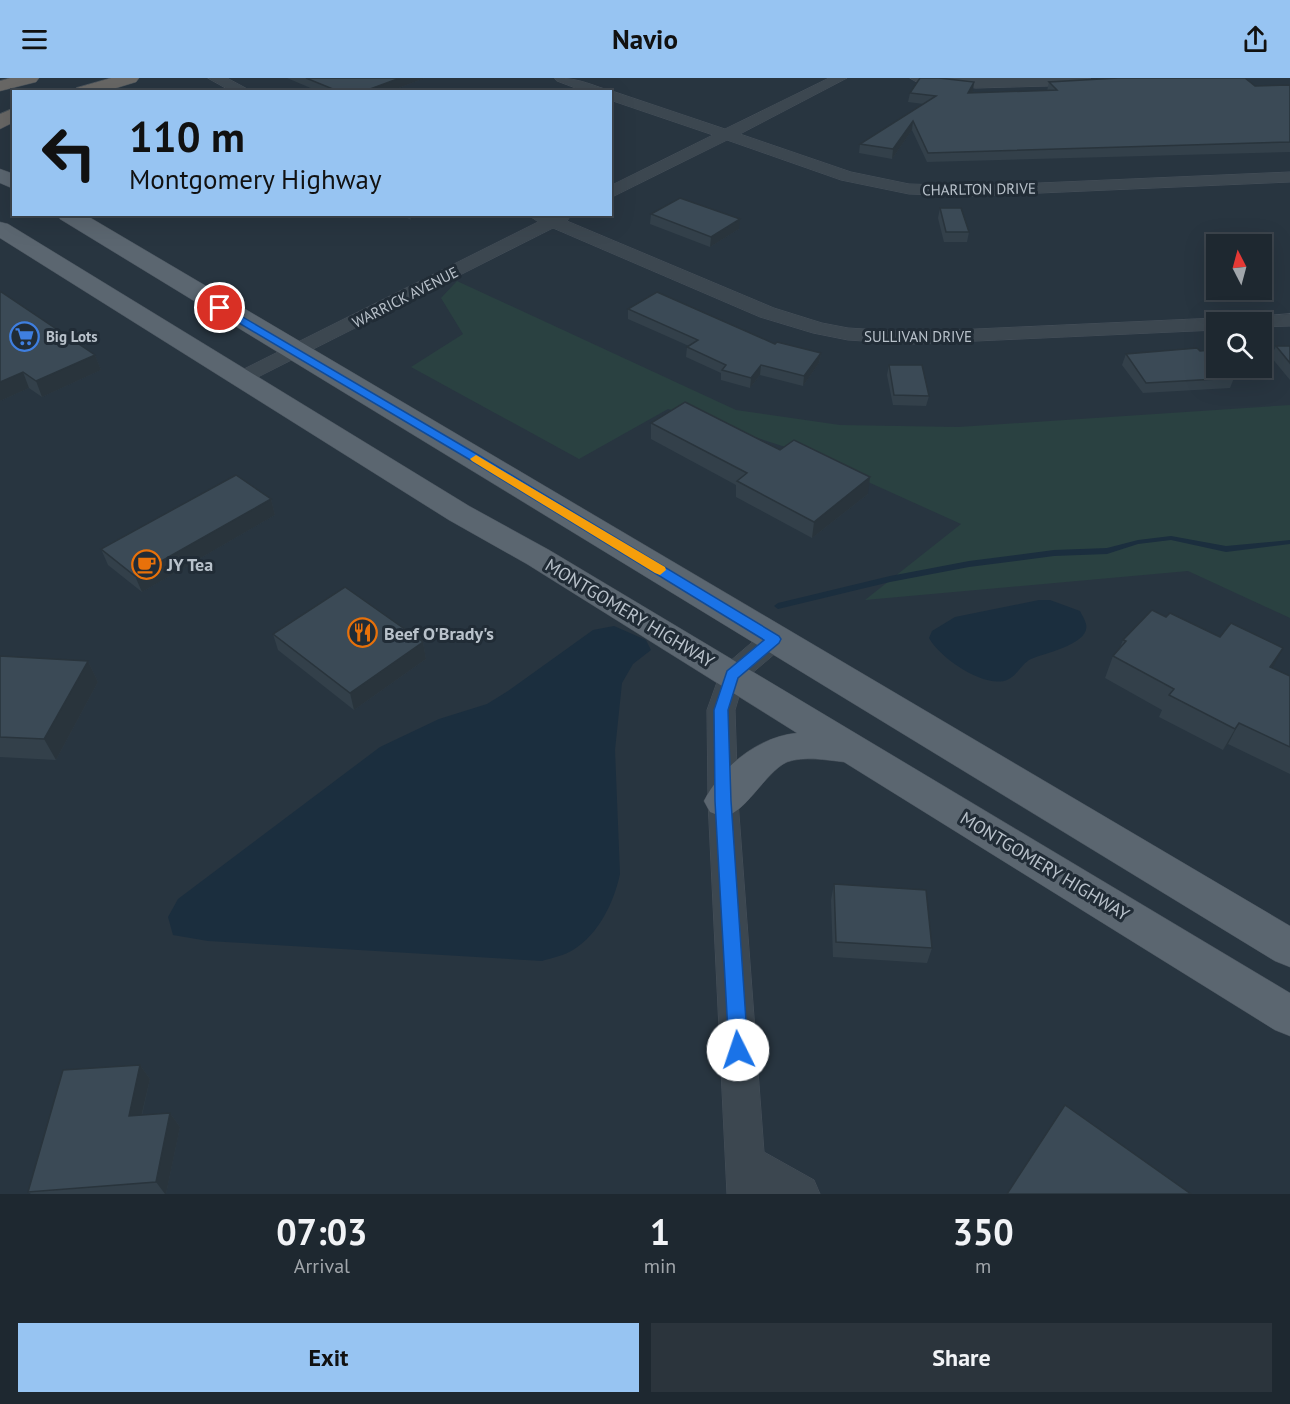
<!DOCTYPE html>
<html lang="en">
<head>
<meta charset="utf-8">
<style>
	body { margin:0; font-family:"PT Sans",sans-serif; background:#2b343c; color:#f1f3f6; height:100vh; display:flex; flex-direction:column; font-size:22px; white-space:nowrap }
	* { box-sizing:border-box; margin:0 }
	p { font-size:20px; color:#a1a6ab }
	.icon { flex:none; width:33px; height:33px; fill:none; stroke:currentColor; stroke-width:2; stroke-linecap:round; stroke-linejoin:round }
	.map { position:relative; height:1116px; overflow:hidden }
	.side { display:flex; flex-direction:column; background:#1e2830; flex:1 }
	.side>* { flex:none }
	.banner { position:absolute; left:12px; top:12px; width:600px; height:126px; border-radius:0px; box-shadow:0 6px 24px #0002,0 0 0 2px #3c444c; background:#97c4f2; color:#111; overflow:hidden }
	.needle { width:39px; rotate:354deg }
	.buttons { position:absolute; left:1206px; top:156px; display:grid; gap:12px }
	.buttons a { display:grid; place-items:center; width:66px; height:66px; border-radius:0px; background:#1e2830; box-shadow:0 6px 24px #0002,0 0 0 2px #3c444c; font-size:30px }
	.pin { position:absolute; display:grid; place-items:center; width:51px; height:51px; color:#fff; margin:-26px; border:3px solid #fff; border-radius:50%; box-shadow:0 2px 6px #0007 }
	.me { position:absolute; width:66px; margin:-33px; rotate:356deg; stroke-linejoin:round; filter:drop-shadow(0 0 4px #0008) }
	.turn { display:flex; align-items:center; gap:21px; height:126px; padding:0 18px; font-size:27px }
	.turn .icon { width:78px; height:78px; stroke-width:2.5 }
	.turn b { display:block; font-size:42px; line-height:51px }
	.eta { display:flex; justify-content:space-evenly; align-items:center; height:102px; text-align:center }
	.eta b { font-size:36px; font-weight:700; line-height:42px }
	.cta { display:flex; gap:12px; margin-top:auto; padding:12px 18px }
	.cta a { flex:1; height:69px; border-radius:0px; background:#97c4f2; color:#111; font-size:24px; font-weight:700; line-height:69px; text-align:center }
	.cta a+a { background:#2b343c; color:#f1f3f6 }
	header { display:flex; justify-content:space-between; align-items:center; height:78px; padding:0 18px; background:#97c4f2; color:#111; font-size:27px; font-weight:700 }
	.map>svg:first-child { display:block }
</style>
</head>
<body>
<header><svg class="icon" aria-label="menu" viewBox="0 0 24 24"><path d="M4 6h16M4 12h16M4 18h16"/></svg>Navio<svg class="icon" aria-label="share" viewBox="0 0 24 24"><path d="M12 15V3M7 8l5-5 5 5M5 13v7h14v-7"/></svg></header>
<div class="map">
<svg width="1290" height="1116" viewBox="0 0 1290 1116">
	<rect width="100%" height="100%" fill="#283540"/>
	<!-- green -->
	<path fill="#2a4141" d="M457,203L736,332L840,347L958,349L1290,327V540L1188,493L865,522L961,446L804,375L668,331L579,381L411,289L463,256L441,220Z"/>
	<!-- water -->
	<g fill="#1b2e3e">
		<path d="M1039,522H1050L1080,533C1082,537 1085,542 1086,546C1091,566 1044,575 1031,581C1021,586 1017,598 1007,602C984,611 939,579 929,560L932,553L955,539Z"/>
		<path d="M614,548L646,562L651,572L633,586L622,605L615,672L620,796C614,824 599,856 573,872C565,877 552,880 542,883L208,863L173,857L168,839L178,821L380,669L439,641L487,626L508,613L593,552Z"/>
	</g>
	<g fill="none" stroke-linecap="round" stroke-linejoin="round">
		<!-- stream -->
		<path fill="#1b2e3e" fill-rule="evenodd" d="M1171,458L1226,468L1290,462V466L1226,474L1171,462L1138,466L1107,476L1054,478L969,489L890,504L778,531L774,528L778,525L890,498L969,483L1054,472L1107,470L1138,462Z"/>
		<defs>
			<g id="minor">
				<path d="M208,0H227L253,14H233Z"/>
				<path d="M555,0C582,0 592,8 615,14L725,51L829,0H847L740,56L851,94L909,106L972,108L1290,94V104L972,118L909,116L841,102L727,62L610,120V108L713,57L610,22V14H586L557,3Z"/>
				<path d="M910,0H1090L1092,3L1085,7L976,10L917,4Z"/>
				<path d="M527,136H572L567,143L774,230L822,245L848,250L911,254L1216,240L1225,244H1216V252L911,266L848,262L813,255L760,239L553,150L248,304L241,306L234,304L230,300L234,296L538,144Z"/>
				<path d="M1290,236V248L1262,249V244H1237L1240,240Z"/>
				<path d="M774,551L784,554L788,561L784,568L744,602L735,632L738,723L764,1074L814,1102L820,1116H727L708,723L707,632L722,590L764,554Z"/>
			</g>
			<g id="primary">
				<path d="M0,91L14,96V111L0,105Z"/>
				<path d="M58,136H84L1290,848V889L1275,883L60,141Z"/>
				<path d="M0,144L8,146L469,428L549,472L1290,915V958L1275,952L844,684C827,682 803,678 787,684C765,694 744,738 723,738C719,738 713,735 710,734L704,723C722,688 758,659 797,655L527,486L449,442L0,160Z"/>
			</g>
			<g id="trunk">
				<path d="M10,0H39L36,4L0,13V3Z"/>
				<path d="M111,0H139L136,4L103,14H73L76,10Z"/>
				<path d="M14,30V44L0,51V36Z"/>
			</g>
		</defs>
		<!-- minor casing -->
		<use href="#minor" stroke="#46505a" stroke-width="1"/>
		<!-- primary casing -->
		<use href="#primary" stroke="#46505a" stroke-width="1"/>
		<!-- trunk casing -->
		<use href="#trunk" stroke="#47525b" stroke-width="1"/>
		<!-- minor -->
		<use href="#minor" fill="#3c4750" fill-rule="evenodd"/>
		<!-- primary -->
		<use href="#primary" fill="#5b6670" fill-rule="evenodd"/>
		<!-- trunk -->
		<use href="#trunk" fill="#686765" fill-rule="evenodd"/>
	</g>
	<!-- wall -->
	<g fill="#33404a">
		<path d="M287,0H425L388,14H320Z"/>
		<path d="M1049,4L1255,8L1290,7V74L927,84L912,52L892,81L859,75L860,66L924,26L908,24L910,15L973,13L971,15L1047,13Z"/>
		<path d="M940,130L969,154L967,164H944L938,140Z"/>
		<path d="M400,136H423L411,142Z"/>
		<path d="M651,136L739,151L710,169L650,146Z"/>
		<path d="M0,213L95,277L101,292L42,319L29,310L0,323Z"/>
		<path d="M628,231L775,266L821,275L819,285L803,308L760,297L750,310L721,302V295L686,279L687,269L689,268L628,241Z"/>
		<path d="M1276,268H1290V302L1271,279Z"/>
		<path d="M1200,273L1234,300L1230,310L1143,315L1122,287L1126,276Z"/>
		<path d="M889,287L929,318L926,328L893,327L887,297Z"/>
		<path d="M651,345L868,416L812,460L736,419V407L651,361Z"/>
		<path d="M271,421L275,437L142,514L108,487L101,471Z"/>
		<path d="M273,556L423,564L426,581L354,632L278,572Z"/>
		<path d="M1123,562L1272,590L1290,598V696L1228,666L1223,672L1159,639L1162,632L1105,600L1113,578L1120,570Z"/>
		<path d="M0,578L88,583L98,604L56,682L0,679Z"/>
		<path d="M834,806L932,870L927,885L833,879L831,822Z"/>
		<path d="M140,987L150,1001L142,1037L170,1035L180,1049L166,1116H31L28,1114Z"/>
	</g>
	<!-- shaded-wall -->
	<g fill="#29343c">
		<path d="M400,0H425L388,14H362Z"/>
		<path d="M974,4L973,13L966,24L968,15Z"/>
		<path d="M913,43L912,52L892,81L893,71Z"/>
		<path d="M410,136H423L411,142Z"/>
		<path d="M740,141L739,151L710,169L711,159Z"/>
		<path d="M821,275L819,285L803,308L804,298Z"/>
		<path d="M95,277L101,292L42,319L36,303Z"/>
		<path d="M761,287L760,297L750,310L751,300Z"/>
		<path d="M23,294L29,310L0,323V304Z"/>
		<path d="M870,399L868,416L812,460L814,444Z"/>
		<path d="M271,421L275,437L142,514L135,498Z"/>
		<path d="M423,564L426,581L354,632L350,615Z"/>
		<path d="M1283,570L1272,591L1270,589Z"/>
		<path d="M88,583L98,604L56,682L44,661Z"/>
		<path d="M1239,645L1228,666L1223,672L1235,651Z"/>
		<path d="M140,987L150,1001L138,1052L129,1038Z"/>
		<path d="M170,1035L180,1049L166,1116H165L156,1104Z"/>
	</g>
	<!-- building -->
	<g fill="#3b4a56" stroke="#29343c" stroke-width="1.5">
		<path d="M306,0H400L362,14H340Z"/>
		<path d="M920,0H939L974,4L968,15L1057,12L1049,4L1118,0H1245L1255,8L1290,7V64L928,75L913,43L893,71L860,66L936,18L910,15Z"/>
		<path d="M680,120L740,141L711,159L651,136Z"/>
		<path d="M940,130H961L969,154H946Z"/>
		<path d="M0,213L95,277L36,303L23,294L0,304Z"/>
		<path d="M657,214L775,266L777,264L821,275L804,298L761,287L751,300L722,292L726,287L687,269L698,262L628,231Z"/>
		<path d="M1276,268H1290V285Z"/>
		<path d="M1197,270L1200,273L1212,272L1216,278V290H1226L1234,300L1146,305L1126,276Z"/>
		<path d="M889,287H922L929,318L894,317Z"/>
		<path d="M685,324L780,372L794,362L870,399L814,444L737,403L747,395L651,345Z"/>
		<path d="M236,397L271,421L135,498L101,471Z"/>
		<path d="M345,509L423,564L350,615L273,556Z"/>
		<path d="M1152,532L1166,539L1170,535L1220,559L1231,545L1283,570L1270,589L1290,598V669L1239,645L1235,651L1169,617L1174,611L1113,578L1126,563L1123,562Z"/>
		<path d="M0,578L88,583L44,661L0,659Z"/>
		<path d="M834,806L926,812L932,870L836,864Z"/>
		<path d="M140,987L129,1038L170,1035L156,1104L28,1114L63,992Z"/>
		<path d="M1065,1027L1191,1116H1007Z"/>
	</g>
	<!-- route -->
	<path fill="#1a73e8" stroke="#114b97" stroke-width="1.5" d="M217,228H224L480,378L779,558L781,561L779,565L738,600L728,632L731,723L748,972L745,978L738,981L732,978L729,972L715,723L714,632L727,593L764,562L472,383L217,232Z"/>
	<!-- slow -->
	<path fill="#f59e0b" d="M476,377L665,489L666,492L660,497L655,495L472,383L470,381Z"/>
	<!-- icons -->
	<defs>
		<symbol id="supermarket-ring" viewBox="-11 -11 22 22"><circle r="9.5" fill="#212c36" stroke="#3f7fe0" stroke-width="1.5"/><path d="M-6-5.5h2.5l.6 2H6L4.5 2H-2.5L-4.4-4H-6ZM-1.5 3.2a1.3 1.3 0 1 0 .1 0ZM3 3.2a1.3 1.3 0 1 0 .1 0Z" fill="#3f7fe0"/></symbol>
		<symbol id="cafe-ring" viewBox="-11 -11 22 22"><circle r="9.5" fill="#212c36" stroke="#e8710a" stroke-width="1.5"/><path d="M-5.5-4.5H6V0H3Q3 3.5 0 3.5H-2.5Q-5.5 3.5-5.5 0ZM3-3.2v2h1.7v-2ZM-6 4.5H4V6H-6Z" fill="#e8710a"/></symbol>
		<symbol id="restaurant-ring" viewBox="-11 -11 22 22"><circle r="9.5" fill="#212c36" stroke="#e8710a" stroke-width="1.5"/><path d="M-5-6h1v4h1v-4h1v4h1v-4h1v5L-1.5 .5V6h-2V.5L-5-1ZM5-6V6H3V1.5H1.5Q1.5-4 5-6Z" fill="#e8710a"/></symbol>
	</defs>
	<g fill-rule="evenodd">
		<use href="#supermarket-ring" x="8" y="242" width="33" height="33"/>
		<use href="#cafe-ring" x="130" y="470" width="33" height="33"/>
		<use href="#restaurant-ring" x="346" y="538" width="33" height="33"/>
	</g>
	<g text-anchor="middle" dominant-baseline="central" stroke-width="6" stroke-linejoin="round" paint-order="stroke">
		<!-- far-street labels -->
		<g font-size="15" fill="#b9c2cb" stroke="#212c36">
			<text transform="translate(979 111) rotate(-1)">CHARLTON DRIVE</text>
			<text transform="translate(405 219) rotate(-27)">WARRICK AVENUE</text>
			<text x="918" y="258">SULLIVAN DRIVE</text>
		</g>
		<!-- far-poi labels -->
		<g font-size="15" font-weight="bold" fill="#b9c2cb" stroke="#212c36" text-anchor="start">
			<text x="46" y="258">Big Lots</text>
		</g>
		<!-- poi labels -->
		<g font-size="18" font-weight="bold" fill="#b9c2cb" stroke="#212c36" text-anchor="start">
			<text x="167" y="486">JY Tea</text>
			<text x="384" y="555">Beef O'Brady's</text>
		</g>
		<!-- street labels -->
		<g font-size="18" fill="#b9c2cb" stroke="#212c36">
			<text transform="translate(630 535) rotate(31)">MONTGOMERY HIGHWAY</text>
			<text transform="translate(1045 788) rotate(31)">MONTGOMERY HIGHWAY</text>
		</g>
	</g>
</svg>
<div class="buttons">
<a><svg class="needle" viewBox="-14 -14 28 28"><path d="M0-13l5 13h-10z" fill="#e53935"/><path d="M0 13l5-13h-10z" fill="#a1a6ab"/></svg></a>
<a><svg class="icon" aria-label="search" viewBox="0 0 24 24"><circle cx="10" cy="10" r="6"/><path d="M15 15l6 6"/></svg></a>
</div>
<div class="pin" style="left:220px;top:230px;background:#d93025"><svg class="icon" aria-label="arrive" viewBox="0 0 24 24"><path d="M6 21V4h12l-3 4 3 4H6"/></svg></div>
<svg class="me" style="left:738px;top:972px" viewBox="-20 -20 40 40"><circle r="19" fill="#fff"/><path d="M0-13L10 11 0 6-10 11z" fill="#1a73e8"/></svg>
<div class="banner">
<div class="turn"><svg class="icon" aria-label="left" viewBox="0 0 24 24"><path d="M17 20v-9H6M10 6l-5 5 5 5"/></svg><div><b>110 m</b>Montgomery Highway</div></div>
</div>
</div>
<section class="side">
<div class="eta">
<div><b>07:03</b><p>Arrival</p></div>
<div><b>1</b><p>min</p></div>
<div><b>350</b><p>m</p></div>
</div>
<div class="cta"><a>Exit</a><a>Share</a></div>
</section>
</body>
</html>
